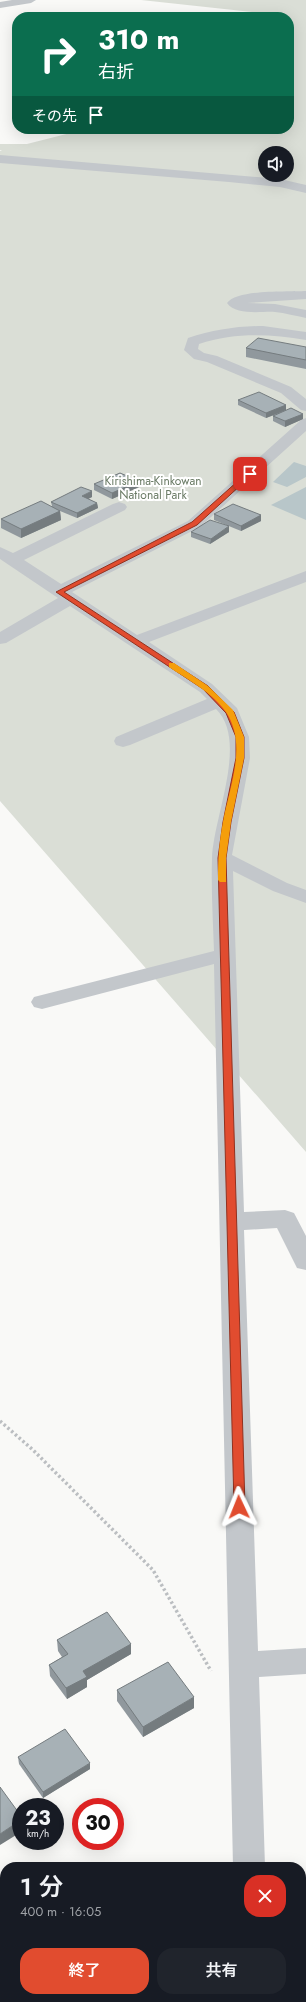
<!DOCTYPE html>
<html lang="ja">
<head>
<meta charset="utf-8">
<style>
	body { margin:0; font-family:Jost,"Noto Sans JP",sans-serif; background:#20242c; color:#f1f3f6; height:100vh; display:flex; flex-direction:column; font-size:15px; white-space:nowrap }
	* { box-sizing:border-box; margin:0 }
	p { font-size:13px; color:#9ea1a6 }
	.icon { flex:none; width:22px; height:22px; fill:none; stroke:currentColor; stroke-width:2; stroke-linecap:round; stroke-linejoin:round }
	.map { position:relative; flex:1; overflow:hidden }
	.drawer { position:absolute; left:0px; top:1862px; width:306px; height:140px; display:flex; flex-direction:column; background:#171b24; border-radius:16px 16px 0 0; box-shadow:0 4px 16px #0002 }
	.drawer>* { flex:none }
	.hud { position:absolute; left:12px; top:12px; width:282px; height:122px; border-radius:16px; box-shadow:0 4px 16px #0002; background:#0b6e4f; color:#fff; overflow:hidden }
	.fabs { position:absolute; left:258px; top:146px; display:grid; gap:8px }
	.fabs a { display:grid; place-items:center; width:36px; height:36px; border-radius:50%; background:#171b24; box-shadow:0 4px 16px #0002; font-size:20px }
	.speed { position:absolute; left:12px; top:1798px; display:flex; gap:8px; font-size:20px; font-weight:700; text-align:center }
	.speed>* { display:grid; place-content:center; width:52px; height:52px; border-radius:50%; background:#171b24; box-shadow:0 4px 16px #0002; line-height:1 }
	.speed small { font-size:10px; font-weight:400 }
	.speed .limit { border:6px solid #d22; background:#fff; color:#111 }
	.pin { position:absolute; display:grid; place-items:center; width:34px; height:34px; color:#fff; margin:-17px; border-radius:8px; box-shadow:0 2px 6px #0006 }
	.me { position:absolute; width:44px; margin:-22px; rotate:358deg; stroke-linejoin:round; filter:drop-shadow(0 0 3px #0008) }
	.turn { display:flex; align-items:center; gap:14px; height:84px; padding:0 20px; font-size:18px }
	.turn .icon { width:52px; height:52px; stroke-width:2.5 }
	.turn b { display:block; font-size:28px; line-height:34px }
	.then { display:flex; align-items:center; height:38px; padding:0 20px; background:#0003; gap:8px; font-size:15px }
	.round { display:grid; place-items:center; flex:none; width:42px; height:42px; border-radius:16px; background:#20242c }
	.head { display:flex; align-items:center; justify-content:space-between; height:68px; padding:0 20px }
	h1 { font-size:24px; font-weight:600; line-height:30px }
	.cta { display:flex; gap:8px; margin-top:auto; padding:8px 20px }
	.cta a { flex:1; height:46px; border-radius:16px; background:#e14c2f; color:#fff; font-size:16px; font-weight:600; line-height:46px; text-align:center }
	.cta a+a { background:#20242c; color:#f1f3f6 }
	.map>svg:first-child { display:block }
</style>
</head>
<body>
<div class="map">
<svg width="306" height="2002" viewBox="0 0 306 2002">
	<rect width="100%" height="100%" fill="#f9f9f7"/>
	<!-- green -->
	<path fill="#daded6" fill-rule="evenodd" d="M141,0H306V1152L0,801V151L2,150H0V144H27L86,129H289V17H252V12ZM265,153H287V175H265Z"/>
	<!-- water -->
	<g fill="#b8c6c9">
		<path d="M294,462L306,466V477L287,487L273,482Z"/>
		<path d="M306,487V520L271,505Z"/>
	</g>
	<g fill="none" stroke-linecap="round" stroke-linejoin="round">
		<!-- path -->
		<path stroke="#bbbec1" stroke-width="3.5" stroke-dasharray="2.5 2.5" stroke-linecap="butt" d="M0,1421L33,1450L153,1570L211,1671"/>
		<!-- minor -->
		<g fill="#c3c7cb" fill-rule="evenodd">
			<path d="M0,155L280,179L306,185V193L280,187L229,182L0,163Z"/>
			<path d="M306,291V299L247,303L275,304L306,310V318C296,316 285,313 275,312C262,311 236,316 227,303C237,289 289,292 306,291Z"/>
			<path d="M263,326L306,332V340C270,334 235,332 199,344L198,349L204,353L217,356L291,387L306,399V411L301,410L281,393L207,362L194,359L184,350L188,338C213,330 237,326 263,326Z"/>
			<path d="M306,418V431L200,527L72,592L137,635L306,571V582L149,642L212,684L237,708L249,737L250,758L232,855L287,883L306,890V903L273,891L233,871L244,1212L285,1210L294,1213L306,1236V1270L297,1268L277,1228L244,1230L258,1651L306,1648V1674L259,1677L265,1867H233L214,964L42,1009L34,1007L31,1002L34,997L214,951C213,920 211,890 212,859C213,817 249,741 216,709L130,745L123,747L116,745L114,741L116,737L207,699L200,692L70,606L6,643L0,644V632L58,598L0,559V547L13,553L113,504L119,502L125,504L127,507L125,510L24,560L61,584L188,521L301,420Z"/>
			<rect x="235" y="1997" width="34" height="5"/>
		</g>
		<!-- tertiary -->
		<path fill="#c3c7cb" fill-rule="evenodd" d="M12,0H36L31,3L0,8V2Z"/>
	</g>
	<!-- wall -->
	<g fill="#90989d">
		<path d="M306,347V369L246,357V348Z"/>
		<path d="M238,400L286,405V410L303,414V419L285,427L273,421V416L277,414L266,418L238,405Z"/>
		<path d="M139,481V487L112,499L94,490V484Z"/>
		<path d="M92,497L88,499L97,503L98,508L77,518L60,511L61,520L21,538L1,528V519L52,506L51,502Z"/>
		<path d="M214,514L261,515V521L241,531L214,520Z"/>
		<path d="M191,532H229L210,544L191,537Z"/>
		<path d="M57,1640L131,1644V1654L87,1680V1687L67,1699L50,1676L49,1665L62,1657L58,1651Z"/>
		<path d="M117,1690L194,1708L143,1737L117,1701Z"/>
		<path d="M18,1757L90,1769L43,1798L19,1764Z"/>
	</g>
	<!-- shaded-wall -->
	<g fill="#757c7f">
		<path d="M286,405V410L266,418V413Z"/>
		<path d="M303,414V419L285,427V421Z"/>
		<path d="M139,481V487L112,499V493Z"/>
		<path d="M92,491V497L82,502V496Z"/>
		<path d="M97,503L98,508L77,518V513Z"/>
		<path d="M60,511L61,520L21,538V529Z"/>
		<path d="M261,515V521L241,531V526Z"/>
		<path d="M229,526V532L210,544L211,539Z"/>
		<path d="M131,1644V1654L87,1680V1687L67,1699L66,1688L83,1671Z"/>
		<path d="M194,1697V1708L143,1737V1727Z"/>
		<path d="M90,1763V1769L43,1798V1792Z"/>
		<path d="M21,1820V1832L0,1845V1834Z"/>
	</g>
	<!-- building -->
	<g fill="#a7b1b6" stroke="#757c7f">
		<path d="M258,338L306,347V360L246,348Z"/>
		<path d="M259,392L286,405L266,413L238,400Z"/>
		<path d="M291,408L303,414L285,421L273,416Z"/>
		<path d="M120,473L139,481L112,493L94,484Z"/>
		<path d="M81,487L92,491L82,496L97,503L77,513L51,502Z"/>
		<path d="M41,501L60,511L21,529L1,519Z"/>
		<path d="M233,504L261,515L241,526L214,514Z"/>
		<path d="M210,520L229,526L211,539L191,532Z"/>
		<path d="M107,1612L131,1644L83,1671L87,1677L66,1688L49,1665L68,1654L57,1640Z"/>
		<path d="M168,1662L194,1697L143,1727L117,1690Z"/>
		<path d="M65,1729L90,1763L43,1792L18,1757Z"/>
		<path d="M0,1787L21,1816V1820L0,1834Z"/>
		<path d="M0,1959H5V1997H66V2002H0Z"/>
	</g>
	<!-- route -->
	<path fill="#e14c2f" stroke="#92311f" d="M248,472L253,474L197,525L64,592L208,686L234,712L244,737V758L231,822L226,858L245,1507L244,1510H235L234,1507L218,858L223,822L236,758V737L226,713L203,689L56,592L192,522Z"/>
	<!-- slow -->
	<path fill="#f59e0b" d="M169,663H174L208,686L233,710L244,737V758L231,822L226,858V882H220L218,880C218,861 219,842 223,822C229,788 248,745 226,712C213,693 188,680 169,667Z"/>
	<g text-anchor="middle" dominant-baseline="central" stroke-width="4" stroke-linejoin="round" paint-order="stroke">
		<!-- far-park labels -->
		<g font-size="12" fill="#697a64" stroke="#fff">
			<text x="153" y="481">Kirishima-Kinkowan<tspan x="153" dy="14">National Park</tspan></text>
		</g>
	</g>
</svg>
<div class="fabs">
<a><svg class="icon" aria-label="sound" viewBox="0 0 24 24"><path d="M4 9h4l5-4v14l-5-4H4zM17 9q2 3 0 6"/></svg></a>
</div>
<div class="speed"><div>23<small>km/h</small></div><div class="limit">30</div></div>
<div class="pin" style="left:250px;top:474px;background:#d93025"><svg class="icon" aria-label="arrive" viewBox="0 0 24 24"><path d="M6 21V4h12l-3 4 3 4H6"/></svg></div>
<svg class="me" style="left:239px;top:1507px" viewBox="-20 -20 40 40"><path d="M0-17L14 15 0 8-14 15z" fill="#e14c2f" stroke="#fff" stroke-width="4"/></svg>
<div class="hud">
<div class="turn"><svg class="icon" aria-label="right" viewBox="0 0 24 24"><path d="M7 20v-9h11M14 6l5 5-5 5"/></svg><div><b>310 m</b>右折</div></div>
<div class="then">その先<svg class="icon" aria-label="arrive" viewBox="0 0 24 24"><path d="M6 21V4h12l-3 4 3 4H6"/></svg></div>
</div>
<section class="drawer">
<div class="head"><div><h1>1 分</h1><p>400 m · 16:05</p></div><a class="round" style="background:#d93025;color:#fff"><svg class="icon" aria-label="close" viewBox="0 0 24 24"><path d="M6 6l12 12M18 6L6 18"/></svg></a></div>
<div class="cta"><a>終了</a><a>共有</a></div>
</section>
</div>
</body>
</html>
